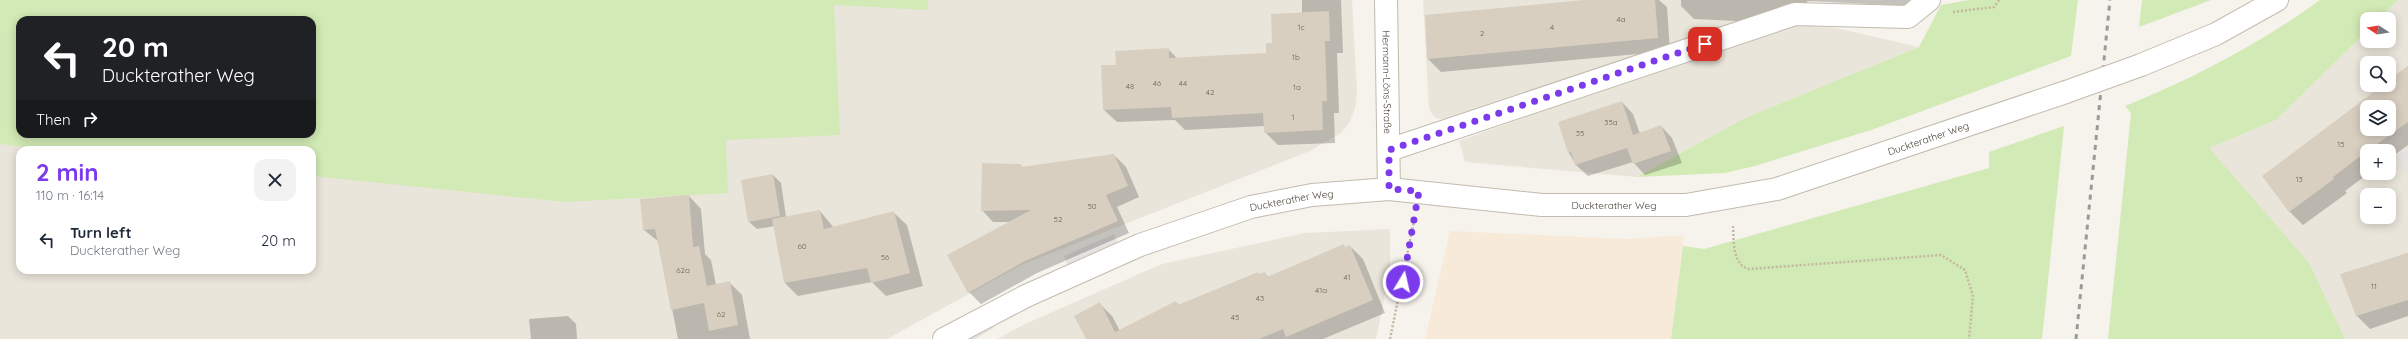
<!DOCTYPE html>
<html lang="en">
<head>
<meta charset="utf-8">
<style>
	body { margin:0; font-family:Quicksand,sans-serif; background:#f2f2f3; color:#1f2937; height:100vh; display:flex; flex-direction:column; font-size:15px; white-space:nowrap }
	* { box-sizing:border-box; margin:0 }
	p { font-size:13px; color:#747a83 }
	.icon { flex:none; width:22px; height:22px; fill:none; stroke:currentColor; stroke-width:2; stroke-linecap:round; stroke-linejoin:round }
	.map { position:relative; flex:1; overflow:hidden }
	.side { position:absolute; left:16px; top:146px; width:300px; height:128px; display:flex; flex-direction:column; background:#fff; border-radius:12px; box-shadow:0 2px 10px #0003 }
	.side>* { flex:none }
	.banner { position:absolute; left:16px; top:16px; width:300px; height:122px; border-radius:12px; box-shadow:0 2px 10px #0003; background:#202124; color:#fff; overflow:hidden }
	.needle { width:26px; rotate:282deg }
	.fabs { position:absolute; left:2360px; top:12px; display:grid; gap:8px }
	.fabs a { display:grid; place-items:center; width:36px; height:36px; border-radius:8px; background:#fff; box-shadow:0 2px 10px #0003; font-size:20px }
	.pin { position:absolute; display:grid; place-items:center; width:34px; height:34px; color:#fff; margin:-17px; border-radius:8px; box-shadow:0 2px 6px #0006 }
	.me { position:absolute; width:44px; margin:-22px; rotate:9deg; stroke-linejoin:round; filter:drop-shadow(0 0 3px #0008) }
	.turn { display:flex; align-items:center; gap:14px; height:84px; padding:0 20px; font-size:18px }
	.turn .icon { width:52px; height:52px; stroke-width:2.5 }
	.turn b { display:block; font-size:28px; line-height:34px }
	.then { display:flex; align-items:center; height:38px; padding:0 20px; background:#0003; gap:8px; font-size:15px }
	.round { display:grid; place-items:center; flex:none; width:42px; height:42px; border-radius:12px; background:#f2f2f3 }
	.overview { display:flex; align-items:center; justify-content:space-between; height:68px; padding:0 20px }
	h1 { font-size:24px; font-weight:700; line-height:30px; color:#7c3aed }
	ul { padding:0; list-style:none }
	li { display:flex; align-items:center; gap:12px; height:52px; padding:0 20px }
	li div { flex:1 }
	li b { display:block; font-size:15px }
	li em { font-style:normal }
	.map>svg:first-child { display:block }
</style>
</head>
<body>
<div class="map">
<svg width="2408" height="339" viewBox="0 0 2408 339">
	<rect width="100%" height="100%" fill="#f6f3ec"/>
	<!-- residential -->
	<g fill="#eae5da" fill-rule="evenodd">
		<path d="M0,0H1352L1357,91L1355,109L1349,123L1341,133L1310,151L1021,265L887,339H0ZM20,20H312V134H20ZM20,150H312V270H20Z"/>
		<path d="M1423,0H1818L1784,6L1446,121L1434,117L1429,108Z"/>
		<path d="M2398,0H2408V339H2345L2208,148L2276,120L2367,31V41H2389V19H2379ZM2367,63H2389V85H2367ZM2367,107H2389V129H2367ZM2367,151H2389V173H2367ZM2367,195H2389V217H2367Z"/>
		<path d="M1783,24L1836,28L1919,47L1745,118L1637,177L1465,162L1459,141Z"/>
		<path d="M1390,229V270L1376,339H997L1025,324L1162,264L1305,233Z"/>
	</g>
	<!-- commercial -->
	<path fill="#f7ead8" d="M1450,231L1626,239L1684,235L1671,339H1425Z"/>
	<!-- green -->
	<g fill="#d2eab5" fill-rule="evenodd">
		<path d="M0,0H928V10L834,5L840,135L726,140L728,193L565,202L312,176V150H55L0,144ZM20,20H312V134H20Z"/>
		<path d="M1969,0H2078L2071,56L1871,130L1755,166L1725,173L1637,177L1745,118L1919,47L1941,5Z"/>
		<path d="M2142,0H2211L2139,27Z"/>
		<path d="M2320,0H2398L2379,19H2367V31L2276,120L2209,148L2309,263L2345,339H2108L2131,113L2125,106C2193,79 2261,43 2320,0Z"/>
		<path d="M2064,126L2042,339H1671L1683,246L1704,249L1989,168V152Z"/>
	</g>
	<!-- parking -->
	<g fill="#e5e3e0">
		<path d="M2408,148V174L2396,157Z"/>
		<path d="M1114,234L1118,244L1068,266L1064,256Z"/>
		<path d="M990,320L994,328L975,339H956Z"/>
	</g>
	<!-- shadow -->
	<g fill="#0003" fill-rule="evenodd">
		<path d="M1302,0H1341L1343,53H1337L1339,113H1334L1335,143L1278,145L1265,132V126L1185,130L1175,120L1117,122L1104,110L1117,66L1168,49L1178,59L1267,54L1273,44L1302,13Z"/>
		<path d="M1595,0H1659L1667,7L1670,51L1441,72L1428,59L1426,16Z"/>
		<path d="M1681,0H1909V6L1807,1V12L1778,23L1694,19L1681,6Z"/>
		<path d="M2408,66V145L2389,159V151H2367V173H2369L2345,191L2347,193L2303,225L2290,212L2264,177L2384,85H2389V81ZM2367,107H2389V129H2367Z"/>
		<path d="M1622,102L1633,114L1640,134L1661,126L1672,138L1682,163L1645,175L1633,162L1588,176L1576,165L1569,153L1559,123Z"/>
		<path d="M1114,155L1126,167L1139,197L1117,207L1129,233L1037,273L981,304L969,292L1012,222H993L982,210L1020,165L1023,168Z"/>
		<path d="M773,175L781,183L786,217L820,211L834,228L893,212L907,225L923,286L886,296L872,282L798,296L785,283L775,226L757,229L749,222Z"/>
		<path d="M689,196L701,209L705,254L711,260L716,285L729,282L742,295L750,339H678L659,242L644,230Z"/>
		<path d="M1350,246L1363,259L1385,313L1323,339H1087L1100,304L1112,316L1120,331L1176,302L1179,305L1258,273L1260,275L1265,273L1268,277Z"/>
		<path d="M2408,253V316L2370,329L2356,315L2342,275Z"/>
		<path d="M568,316L576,324L577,339H531L529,319Z"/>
	</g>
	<!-- building -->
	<g fill="#d8cfc1" fill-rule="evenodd">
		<path d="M1584,0H1655L1658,38L1427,59L1425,15Z"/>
		<path d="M1329,11L1330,41H1325L1327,101H1322L1323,130L1264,133L1263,113L1172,118L1171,107L1103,110L1101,65H1116L1115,51L1169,48V58L1266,53V43H1272L1271,14Z"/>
		<path d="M2408,66V122L2367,151L2333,177L2334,179L2289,212L2262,176L2383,85H2389V80ZM2367,107H2389V129H2367Z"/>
		<path d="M1622,101L1633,135L1661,125L1671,151L1633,164L1627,148L1575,165L1571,152L1568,153L1558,122Z"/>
		<path d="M1114,154L1128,186L1106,195L1118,221L1025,261L968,293L947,255L1031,210L981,211L982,163L1021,164V167Z"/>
		<path d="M773,174L780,216L748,222L741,180Z"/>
		<path d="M689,195L693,247L699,246L707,286L730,281L738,325L709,331L704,303L671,310L655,229L643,230L640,199Z"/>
		<path d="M820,210L824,229L894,211L910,273L871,283L867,268L784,283L772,219Z"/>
		<path d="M1344,244L1345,247L1350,245L1373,300L1286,337L1283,329L1259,339H1086L1074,316L1100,302L1115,332L1176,301L1178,305L1258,272L1259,274L1265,272L1267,277Z"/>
		<path d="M2408,253V300L2356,316L2340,274Z"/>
	</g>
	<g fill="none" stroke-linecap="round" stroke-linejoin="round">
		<defs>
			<g id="minor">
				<path id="s1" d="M1386,0L1389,189"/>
				<path d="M2141,65L2216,34L2277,0"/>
				<path d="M1389,150L1795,14L1908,17L1929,0"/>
				<path id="s2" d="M944,339L1026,296L1140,245L1251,207L1312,195L1389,189L1542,205H1686L1777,189L2066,92"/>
			</g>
		</defs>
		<!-- minor casing -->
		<use href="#minor" stroke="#c2bbae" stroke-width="24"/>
		<!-- path -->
		<g stroke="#c4b79f" stroke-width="2.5" stroke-dasharray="2 2" stroke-linecap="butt">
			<path d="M1953,12L1994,7L1999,0"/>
			<path d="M1733,226C1734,240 1732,265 1749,269L1941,255L1965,270L1973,296L1969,339"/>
			<path d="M1390,339L1414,221"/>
		</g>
		<!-- minor -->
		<use href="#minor" stroke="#fff" stroke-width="22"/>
		<!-- rail -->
		<path stroke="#9a9a9a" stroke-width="3" stroke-dasharray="5 5" stroke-linecap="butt" d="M2076,339L2110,0"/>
		<defs>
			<path id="minor-bridge" d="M2066,92L2141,65"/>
		</defs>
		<!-- minor-bridge casing -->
		<use href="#minor-bridge" stroke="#c2bbae" stroke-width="24" stroke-linecap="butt"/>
		<!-- minor-bridge -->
		<use href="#minor-bridge" stroke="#fff" stroke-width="22"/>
	</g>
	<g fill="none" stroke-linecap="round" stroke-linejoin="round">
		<!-- route -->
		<path stroke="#7c3aed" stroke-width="7" stroke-dasharray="0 12.6" d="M1403,282L1419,191L1389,189V150L1705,44"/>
	</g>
	<g text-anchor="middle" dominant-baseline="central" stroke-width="3" stroke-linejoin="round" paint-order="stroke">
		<!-- number labels -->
		<g font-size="8" fill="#6e675b">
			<text x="1621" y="19">4a</text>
			<text x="1301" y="27">1c</text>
			<text x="1552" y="27">4</text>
			<text x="1482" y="33">2</text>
			<text x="1296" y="57">1b</text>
			<text x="1157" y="83">46</text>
			<text x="1183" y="83">44</text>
			<text x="1130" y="86">48</text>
			<text x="1297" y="87">1a</text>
			<text x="1210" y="92">42</text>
			<text x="1293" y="117">1</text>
			<text x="1611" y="122">35a</text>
			<text x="1580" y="133">35</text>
			<text x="2341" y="144">15</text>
			<text x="2299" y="179">13</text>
			<text x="1092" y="206">50</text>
			<text x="1058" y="219">52</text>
			<text x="802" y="246">60</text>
			<text x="885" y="257">56</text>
			<text x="683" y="270">62a</text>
			<text x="1347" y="277">41</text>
			<text x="2374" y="286">11</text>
			<text x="1321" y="290">41a</text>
			<text x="1260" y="298">43</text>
			<text x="721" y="314">62</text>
			<text x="1235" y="317">45</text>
		</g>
		<!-- street labels -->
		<g font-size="10" fill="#4b4439" stroke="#fff">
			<text stroke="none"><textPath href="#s1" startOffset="82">Hermann-Löns-Straße</textPath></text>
			<text stroke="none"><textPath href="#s2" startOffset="1024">Duckterather Weg</textPath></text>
			<text stroke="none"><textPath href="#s2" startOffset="376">Duckterather Weg</textPath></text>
			<text stroke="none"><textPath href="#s2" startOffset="700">Duckterather Weg</textPath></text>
		</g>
	</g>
</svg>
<div class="fabs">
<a><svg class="needle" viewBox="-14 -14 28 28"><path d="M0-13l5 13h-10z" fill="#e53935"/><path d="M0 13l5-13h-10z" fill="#747a83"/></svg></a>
<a><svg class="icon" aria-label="search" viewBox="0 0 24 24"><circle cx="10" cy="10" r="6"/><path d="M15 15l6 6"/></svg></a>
<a><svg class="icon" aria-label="layers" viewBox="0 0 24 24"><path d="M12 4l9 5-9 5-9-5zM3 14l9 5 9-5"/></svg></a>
<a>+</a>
<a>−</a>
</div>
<div class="pin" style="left:1705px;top:44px;background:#d93025"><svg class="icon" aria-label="arrive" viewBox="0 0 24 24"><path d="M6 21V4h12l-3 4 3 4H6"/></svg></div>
<svg class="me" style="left:1403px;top:282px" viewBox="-20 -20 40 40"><circle r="17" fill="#7c3aed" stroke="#fff" stroke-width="3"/><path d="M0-11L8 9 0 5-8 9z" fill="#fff"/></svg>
<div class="banner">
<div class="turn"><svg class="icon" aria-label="left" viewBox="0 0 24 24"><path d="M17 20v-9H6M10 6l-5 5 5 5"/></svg><div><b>20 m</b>Duckterather Weg</div></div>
<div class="then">Then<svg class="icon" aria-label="right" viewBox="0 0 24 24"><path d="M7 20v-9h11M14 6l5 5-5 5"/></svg></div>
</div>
<section class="side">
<div class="overview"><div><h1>2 min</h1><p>110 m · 16:14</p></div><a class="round"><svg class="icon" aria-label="close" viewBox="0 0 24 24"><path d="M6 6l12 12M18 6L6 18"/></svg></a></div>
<ul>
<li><svg class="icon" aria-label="left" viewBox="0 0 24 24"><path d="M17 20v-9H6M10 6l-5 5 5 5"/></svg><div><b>Turn left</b><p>Duckterather Weg</p></div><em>20 m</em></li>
</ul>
</section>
</div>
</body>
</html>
